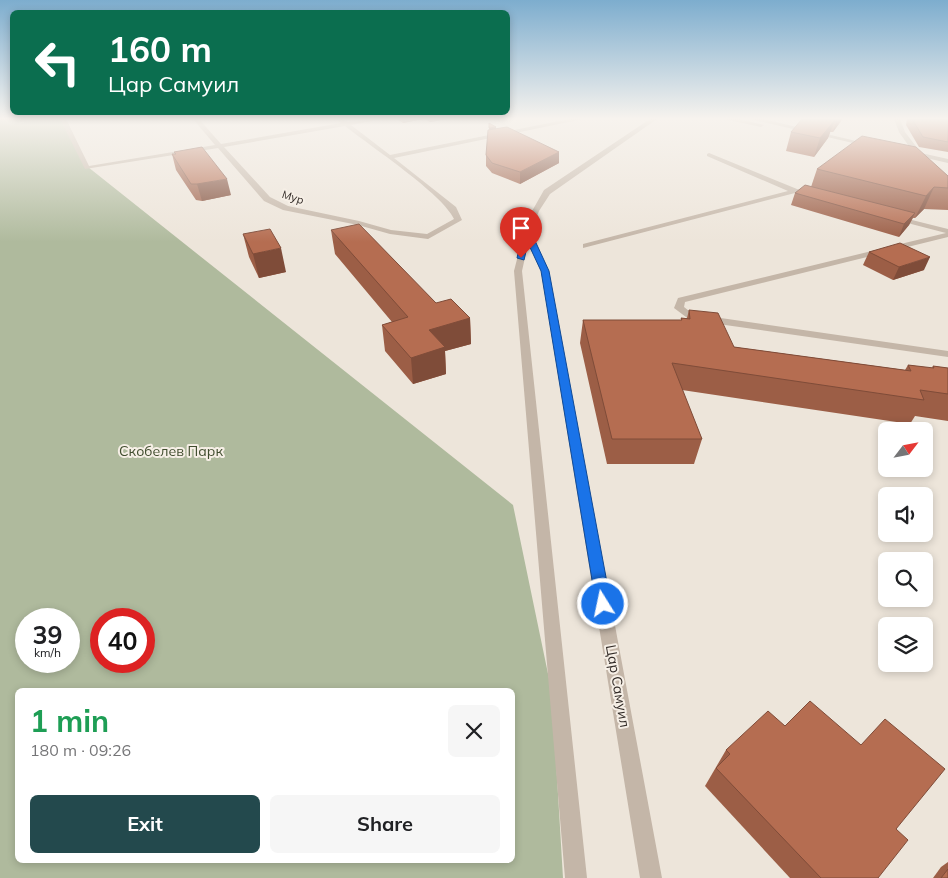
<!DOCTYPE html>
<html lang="en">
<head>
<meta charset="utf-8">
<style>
	body { margin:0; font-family:Mulish,sans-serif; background:#f6f6f6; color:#202124; height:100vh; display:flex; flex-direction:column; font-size:19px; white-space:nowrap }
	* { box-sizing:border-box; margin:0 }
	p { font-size:16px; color:#757577 }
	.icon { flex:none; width:28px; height:28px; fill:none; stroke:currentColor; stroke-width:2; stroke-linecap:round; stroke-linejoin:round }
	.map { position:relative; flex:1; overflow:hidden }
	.drawer { position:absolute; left:15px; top:688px; width:500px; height:175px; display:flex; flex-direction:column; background:#fff; border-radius:8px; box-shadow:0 2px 8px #0003 }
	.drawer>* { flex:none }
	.hud { position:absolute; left:10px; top:10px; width:500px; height:105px; border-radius:8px; box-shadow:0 2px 8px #0003; background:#0b6e4f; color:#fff; overflow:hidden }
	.needle { width:32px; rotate:58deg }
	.buttons { position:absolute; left:878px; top:422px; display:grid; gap:10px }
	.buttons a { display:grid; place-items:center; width:55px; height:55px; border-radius:8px; background:#fff; box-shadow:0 2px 8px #0003; font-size:25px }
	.speed { position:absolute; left:15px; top:608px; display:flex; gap:10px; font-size:25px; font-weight:700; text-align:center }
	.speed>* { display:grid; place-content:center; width:65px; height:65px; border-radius:50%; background:#fff; box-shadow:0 2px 8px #0003; line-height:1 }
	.speed small { font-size:12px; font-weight:400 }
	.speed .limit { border:8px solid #d22; background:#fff; color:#111 }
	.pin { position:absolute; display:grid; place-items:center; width:42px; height:42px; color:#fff; margin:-51px -21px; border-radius:50% 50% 50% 0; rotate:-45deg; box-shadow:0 0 5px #0007 }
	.pin .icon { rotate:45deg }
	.me { position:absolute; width:55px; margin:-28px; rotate:350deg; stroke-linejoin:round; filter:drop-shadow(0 0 4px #0008) }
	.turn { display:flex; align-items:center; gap:18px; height:105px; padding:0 15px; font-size:22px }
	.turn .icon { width:65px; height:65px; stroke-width:2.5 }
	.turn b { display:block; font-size:35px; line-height:42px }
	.round { display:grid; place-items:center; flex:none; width:52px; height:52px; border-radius:8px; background:#f6f6f6 }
	.overview { display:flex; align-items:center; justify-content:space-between; height:85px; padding:0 15px }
	h1 { font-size:30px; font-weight:700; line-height:38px; color:#1e9e55 }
	.primary-button { display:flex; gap:10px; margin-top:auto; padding:10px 15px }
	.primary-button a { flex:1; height:58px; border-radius:8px; background:#23494d; color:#fff; font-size:20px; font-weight:700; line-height:58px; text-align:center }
	.primary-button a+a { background:#f6f6f6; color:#202124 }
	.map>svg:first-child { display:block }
</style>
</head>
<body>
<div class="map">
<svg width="948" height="878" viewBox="0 0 948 878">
	<rect width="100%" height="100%" fill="#ede5da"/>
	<!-- green -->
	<path fill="#afba9d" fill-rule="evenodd" d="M0,119H66L88,167L513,505L552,693L563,878H0ZM26,619H69V661H26ZM101,619H144V661H101ZM18,690H512V860H18Z"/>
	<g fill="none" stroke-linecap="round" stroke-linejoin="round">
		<!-- minor -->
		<g fill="#c4b6a8" fill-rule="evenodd">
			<path d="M60,119H66L89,166L215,145L193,119H199L221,144L341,123L336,119H343L347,122L381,119L351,125L390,155L569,119H583L394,158L456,207L462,220L428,239L390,234L358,225L283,210L264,201L218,148L85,169ZM345,126C370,146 443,194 454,219L427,234L391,230L359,221L288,206L270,197L224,147Z"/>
			<path d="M650,119H657L550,194L539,211L531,232L549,271L662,878H640L541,271L528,244L522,271L587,878H565L514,271L527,220L544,190Z"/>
			<path d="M724,119H739L764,125L761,127Z"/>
			<path d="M750,119H763L873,145L870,147Z"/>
			<path d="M894,119H900L905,132L921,153L948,159V163L909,154V152H913L899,132Z"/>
			<path d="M709,153L797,189L817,195L813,197L795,193L583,248V244L788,191L707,156V154Z"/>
			<path d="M892,215L948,229V237L685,302L684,307L693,314L948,351V357L690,320L674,308L678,298L946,233L892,219Z"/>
		</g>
	</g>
	<!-- wall -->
	<g fill="#9c5e46">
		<path d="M397,119H423L403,123Z"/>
		<path d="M425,119H447L430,122Z"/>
		<path d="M907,119H948V152L919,147L906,125Z"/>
		<path d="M842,120L833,132H830L828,138L814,157L786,151L791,132Z"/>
		<path d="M496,129L559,152V163L520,184L492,173L486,166V155Z"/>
		<path d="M174,152L231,195L202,201L196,200L176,170L172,154H175Z"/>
		<path d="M817,169L948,176V210L924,209L915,218H913L909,225L899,237L791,205L795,193L811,187Z"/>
		<path d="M331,230L436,303L470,318L471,344L445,351L446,374L413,384L385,351L382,325L392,322L335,254Z"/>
		<path d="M243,234L286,272L259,278L249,257Z"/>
		<path d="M869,252L924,270L893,280L863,265Z"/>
		<path d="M689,310L734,347L905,370L908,365L932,368L933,366L948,368V421L915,416L910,424L682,390L702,439L694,464H607L580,343L583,320H681V318H687Z"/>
		<path d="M785,726L896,829L878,878H790L705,786L726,750Z"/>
		<path d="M948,862V878H933L941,867Z"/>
	</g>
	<!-- shaded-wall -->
	<g fill="#7f4c39">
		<path d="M403,119H423L403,123Z"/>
		<path d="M430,119H447L430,122Z"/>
		<path d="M838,119H842L833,132L836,122Z"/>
		<path d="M835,120L828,138L814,157L820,138Z"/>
		<path d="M496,127V132L489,133V128Z"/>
		<path d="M559,152V163L520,184V172Z"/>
		<path d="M227,179L231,195L202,201L197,184Z"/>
		<path d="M934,187L924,209L915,218L926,196Z"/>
		<path d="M915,213L909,225L899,237L904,224Z"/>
		<path d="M281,248L286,272L259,278L253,254Z"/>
		<path d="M930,257L924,270L893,280L899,267Z"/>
		<path d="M470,318L471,344L445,351L446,374L413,384L411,358L429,330Z"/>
	</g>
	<!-- building -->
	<g fill="#b56d51" stroke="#7f4c39">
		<path d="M802,119H834L835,120L820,138L791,132Z"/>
		<path d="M834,119H838L836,122H834L835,120Z"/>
		<path d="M912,119H948V142L923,137Z"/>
		<path d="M489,123L496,127L489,128Z"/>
		<path d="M507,127L559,152L520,172L492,163L486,155L488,130Z"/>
		<path d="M862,136L916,147L948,176V188L934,187L926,196L817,169Z"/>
		<path d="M202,147L227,179L197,184H191L172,154H176L174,152Z"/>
		<path d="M805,185L915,213L904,224L795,193Z"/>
		<path d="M359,224L436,303L451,299L470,318L429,330L445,347L411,358L382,325L408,317L331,230Z"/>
		<path d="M270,229L281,248L253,254L243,234Z"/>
		<path d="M900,243L930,257L899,267L869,252Z"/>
		<path d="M689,310L718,313L734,347L911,371L908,365L934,368L933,366L948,368V394L920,390L924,400L672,363L702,439H612L583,320H682L681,318L690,319Z"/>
		<path d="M810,701L861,745L885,719L945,769L896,829L908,840L878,878H821L716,768L730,754L726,750L768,711L785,726Z"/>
		<path d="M948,869V878H941Z"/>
	</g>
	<!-- sky -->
	<linearGradient id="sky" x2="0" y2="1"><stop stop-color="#7dadce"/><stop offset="0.49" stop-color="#f7f3ee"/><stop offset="1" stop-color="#f7f3ee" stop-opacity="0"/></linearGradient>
	<rect width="948" height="242" fill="url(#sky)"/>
	<!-- route -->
	<path fill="#1a73e8" stroke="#114b97" d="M527,230L531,232L549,271L611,604L608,608L603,610L598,608L596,604L541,271L528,243L524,260L517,258L523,232Z"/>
	<g text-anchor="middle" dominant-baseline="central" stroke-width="4" stroke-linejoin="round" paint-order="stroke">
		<!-- far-street labels -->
		<g font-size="11" fill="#322b27" stroke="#f6efe6">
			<text transform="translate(293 197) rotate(18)">Мур</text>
		</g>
		<!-- park labels -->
		<g font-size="14" fill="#404d2e" stroke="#f6efe6">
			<text x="171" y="451">Скобелев Парк</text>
		</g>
		<!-- street labels -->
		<g font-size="14" fill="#322b27" stroke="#f6efe6">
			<text transform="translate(618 686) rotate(80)">Цар Самуил</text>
		</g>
	</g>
</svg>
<div class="buttons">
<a><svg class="needle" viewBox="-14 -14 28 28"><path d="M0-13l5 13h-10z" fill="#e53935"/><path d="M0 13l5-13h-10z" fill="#757577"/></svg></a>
<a><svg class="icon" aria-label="sound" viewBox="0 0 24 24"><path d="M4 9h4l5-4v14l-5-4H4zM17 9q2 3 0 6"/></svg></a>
<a><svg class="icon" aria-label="search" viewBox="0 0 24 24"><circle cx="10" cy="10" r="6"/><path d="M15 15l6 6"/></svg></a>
<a><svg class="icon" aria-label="layers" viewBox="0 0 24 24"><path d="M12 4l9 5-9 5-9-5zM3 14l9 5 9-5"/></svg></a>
</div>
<div class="speed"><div>39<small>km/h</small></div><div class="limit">40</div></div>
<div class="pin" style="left:521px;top:258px;background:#d93025"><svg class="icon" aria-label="arrive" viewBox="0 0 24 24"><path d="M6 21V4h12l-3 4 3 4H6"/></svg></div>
<svg class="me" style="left:603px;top:604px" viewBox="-20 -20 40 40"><circle r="17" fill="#1a73e8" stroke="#fff" stroke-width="3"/><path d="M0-11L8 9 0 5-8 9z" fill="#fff"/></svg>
<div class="hud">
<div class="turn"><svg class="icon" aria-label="left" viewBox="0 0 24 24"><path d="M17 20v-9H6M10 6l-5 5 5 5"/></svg><div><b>160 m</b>Цар Самуил</div></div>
</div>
<section class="drawer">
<div class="overview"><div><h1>1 min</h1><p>180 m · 09:26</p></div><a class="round"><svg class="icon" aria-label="close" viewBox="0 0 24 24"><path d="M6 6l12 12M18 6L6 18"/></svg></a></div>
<div class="primary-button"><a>Exit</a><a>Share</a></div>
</section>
</div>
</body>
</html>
